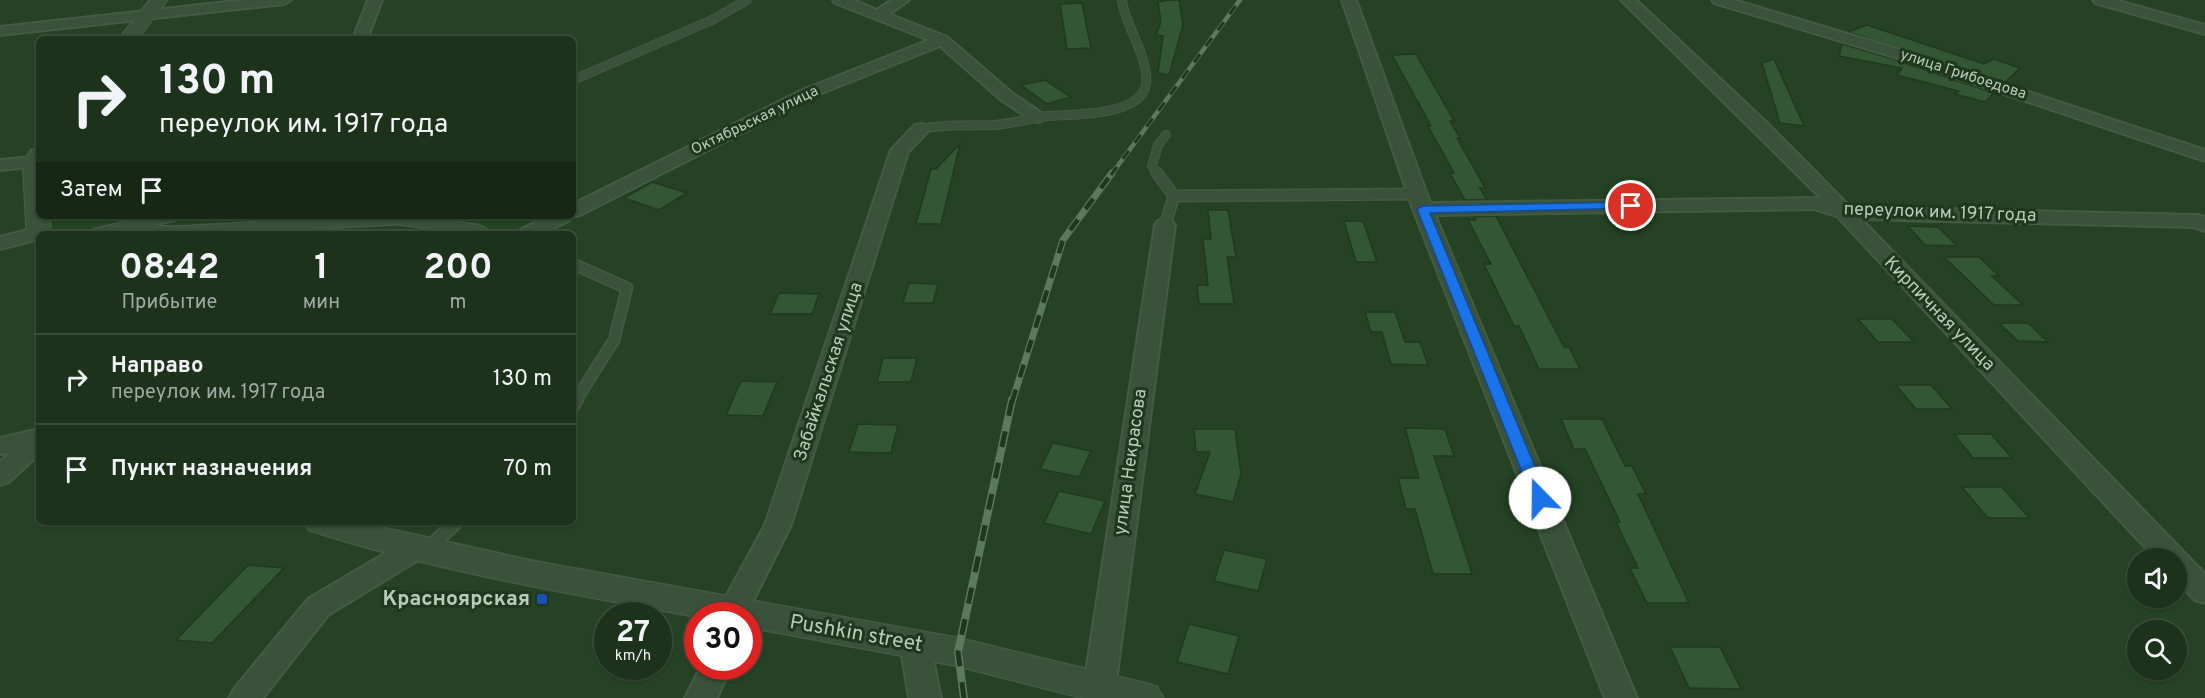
<!DOCTYPE html>
<html lang="ru">
<head>
<meta charset="utf-8">
<style>
	body { margin:0; font-family:Overpass,sans-serif; background:#293e28; color:#f1f3f6; height:100vh; display:flex; flex-direction:column; font-size:22px; white-space:nowrap }
	* { box-sizing:border-box; margin:0 }
	p { font-size:20px; color:#a0aaa3 }
	.icon { flex:none; width:33px; height:33px; fill:none; stroke:currentColor; stroke-width:2; stroke-linecap:round; stroke-linejoin:round }
	.map { position:relative; flex:1; overflow:hidden }
	.sheet { position:absolute; left:36px; top:231px; width:540px; height:294px; display:flex; flex-direction:column; background:#1c321b; border-radius:9px; box-shadow:0 2px 4px #0004,0 0 0 2px #3a4d3a }
	.sheet>* { flex:none }
	.top-card { position:absolute; left:36px; top:36px; width:540px; height:183px; border-radius:9px; box-shadow:0 2px 4px #0004,0 0 0 2px #3a4d3a; background:#1c321b; color:#f1f3f6; overflow:hidden }
	.buttons { position:absolute; left:2127px; top:548px; display:grid; gap:12px }
	.buttons a { display:grid; place-items:center; width:60px; height:60px; border-radius:50%; background:#1c321b; box-shadow:0 2px 4px #0004,0 0 0 2px #3a4d3a; font-size:30px }
	.speed { position:absolute; left:594px; top:602px; display:flex; gap:12px; font-size:30px; font-weight:700; text-align:center }
	.speed>* { display:grid; place-content:center; width:78px; height:78px; border-radius:50%; background:#1c321b; box-shadow:0 2px 4px #0004,0 0 0 2px #3a4d3a; line-height:1 }
	.speed small { font-size:15px; font-weight:400 }
	.speed .limit { border:9px solid #d22; background:#fff; color:#111 }
	.pin { position:absolute; display:grid; place-items:center; width:51px; height:51px; color:#fff; margin:-26px; border:3px solid #fff; border-radius:50%; box-shadow:0 2px 6px #0007 }
	.me { position:absolute; width:66px; margin:-33px; rotate:338deg; stroke-linejoin:round; filter:drop-shadow(0 0 4px #0008) }
	.turn { display:flex; align-items:center; gap:21px; height:126px; padding:0 24px; font-size:27px }
	.turn .icon { width:78px; height:78px; stroke-width:2.5 }
	.turn b { display:block; font-size:42px; line-height:51px }
	.then { display:flex; align-items:center; height:57px; padding:0 24px; background:#0003; gap:12px; font-size:22px }
	.eta { display:flex; justify-content:space-evenly; align-items:center; height:102px; text-align:center }
	.eta b { font-size:36px; font-weight:700; line-height:42px }
	ul { padding:0; list-style:none }
	li { display:flex; align-items:center; gap:18px; height:90px; padding:0 24px; border-top:2px solid #3a4d3a }
	li div { flex:1 }
	li b { display:block; font-size:22px }
	li em { font-style:normal }
	.map>svg:first-child { display:block }
</style>
</head>
<body>
<div class="map">
<svg width="2205" height="698" viewBox="0 0 2205 698">
	<rect width="100%" height="100%" fill="#254224"/>
	<!-- building -->
	<g fill="#345733" stroke="#20391f" stroke-width="1.5">
		<path d="M1168,0H1179L1183,25L1169,75L1158,73L1163,36L1156,35L1161,22L1158,2Z"/>
		<path d="M1082,3L1091,48L1067,49L1060,4Z"/>
		<path d="M1867,25L1984,64L1994,59L2020,68L2005,82L1848,32Z"/>
		<path d="M1842,44L1890,58L1994,93L1985,102L1955,94L1959,91L1897,75L1902,68L1839,56Z"/>
		<path d="M1416,54L1454,121H1450L1460,138H1457L1485,188H1480L1487,200H1465L1450,173H1454L1428,126H1431L1392,55Z"/>
		<path d="M1774,59L1804,126L1780,123L1762,63Z"/>
		<path d="M1045,80L1071,97L1047,104L1021,85Z"/>
		<path d="M960,144L941,224H916L931,169H936Z"/>
		<path d="M652,182L687,193L659,210L624,198Z"/>
		<path d="M1208,210H1228L1236,257H1227L1234,304H1199L1197,285H1208L1203,239H1211Z"/>
		<path d="M1496,216L1564,347H1569L1580,369H1539L1519,326H1514L1484,264H1491L1468,220H1476L1474,217Z"/>
		<path d="M1344,221H1363L1377,262H1356Z"/>
		<path d="M1908,226L1938,227L1957,246L1925,245Z"/>
		<path d="M1944,257H1979L1999,276H1992L2023,305H1994Z"/>
		<path d="M909,283L938,284L933,303H903Z"/>
		<path d="M779,293L819,294L812,314H770Z"/>
		<path d="M1365,312H1395L1405,342H1420L1428,365L1391,364L1382,332H1371Z"/>
		<path d="M1858,319H1892L1914,342H1878Z"/>
		<path d="M1999,323H2028L2048,342L2018,341Z"/>
		<path d="M883,358H917L911,382H877Z"/>
		<path d="M741,381L777,382L763,416L726,415Z"/>
		<path d="M1896,385H1931L1952,409H1916Z"/>
		<path d="M1561,419H1602L1625,466H1632L1646,494H1638L1689,603H1647L1630,568H1638L1616,522H1620L1585,449H1574Z"/>
		<path d="M858,424L898,425L891,453L849,452Z"/>
		<path d="M1405,428L1445,429L1454,456H1434L1472,574H1433L1415,509H1406L1398,478H1419Z"/>
		<path d="M1194,429H1235L1241,474L1233,502L1195,494L1210,452H1196Z"/>
		<path d="M1954,434H1991L2012,458H1973Z"/>
		<path d="M1053,443L1091,451L1079,477L1040,469Z"/>
		<path d="M1962,487H2002L2029,518H1988Z"/>
		<path d="M1059,491L1105,501L1091,534L1044,523Z"/>
		<path d="M1224,550L1267,559L1258,591L1214,581Z"/>
		<path d="M248,565L284,568L212,643L176,640Z"/>
		<path d="M1189,624L1239,636L1228,674L1177,662Z"/>
		<path d="M1670,647H1720L1741,689L1689,688Z"/>
	</g>
	<g fill="none" stroke-linecap="round" stroke-linejoin="round">
		<defs>
			<g id="service-far2">
				<path d="M573,80L712,20L747,0"/>
				<path d="M921,129C945,124 969,126 994,125C1012,124 1030,118 1048,116C1073,114 1136,116 1145,88C1153,64 1124,24 1122,0"/>
				<path d="M1158,175L1152,166L1158,145L1166,135"/>
			</g>
			<g id="service-far1">
				<path d="M1157,173L1174,196L1165,225"/>
				<path d="M1174,196L1418,194"/>
				<path d="M120,228L172,232L398,219L477,230L485,234"/>
				<path d="M95,234L172,216"/>
				<path d="M573,264L627,288L614,340L575,402"/>
			</g>
			<g id="service">
				<path d="M573,405L576,400"/>
				<path d="M428,549L456,522"/>
			</g>
			<g id="minor">
				<path d="M245,0H291L284,4L0,35V27Z"/>
				<path d="M368,0H382L367,39H353Z"/>
				<path d="M833,0H853L877,10L892,0H909L889,14L947,37L1012,93L1047,117L1039,122L1033,121L1000,99L940,46L817,95L580,215L572,217L570,220L542,234H517L520,230L548,216H573V204L805,89L929,40L835,3Z"/>
				<path d="M1342,0H1356L1430,203L1821,198L1621,0H1636L1767,123L1850,207L2197,215L2205,217V231L2193,227L1861,219L2205,574V603L2195,600L2176,580V558H2155L1837,216L1814,209L1435,215L1637,698H1605L1413,209Z"/>
				<path d="M1712,0H1734L1901,50L2205,150V161L1891,56L1714,3Z"/>
				<path d="M2093,0H2115L2205,25V34L2095,3Z"/>
				<path d="M921,124L927,125L930,129L908,152L791,525L746,615H716L765,525L891,150L915,125Z"/>
				<path d="M34,157L39,158V166L0,170V160Z"/>
				<path d="M1165,219L1172,221L1175,225L1114,698H1082L1155,225L1158,221Z"/>
				<path d="M39,227L46,229L49,233L39,234V239L0,249V237Z"/>
				<path d="M39,429V454L9,482L0,485V462L11,452L0,454V438Z"/>
				<path d="M416,538L426,541L430,548L426,555L328,615L263,698H229L234,689L308,599L406,541Z"/>
				<path d="M915,632L926,636L930,644L941,698H909L900,644L904,636Z"/>
				<path d="M701,666H731L717,698H685Z"/>
			</g>
			<g id="tertiary">
				<path d="M150,0H167L137,39H119Z"/>
				<path d="M39,149V216H49L51,234H39V241L31,239L27,234L23,162L31,150Z"/>
				<path d="M304,522H357L533,561L958,638L1144,683L1157,687L1163,698H1083L958,666L748,627V615H698V617C567,593 435,571 309,530Z"/>
			</g>
		</defs>
		<!-- service-far2 casing -->
		<use href="#service-far2" stroke="#435b43" stroke-width="10"/>
		<!-- service-far1 casing -->
		<use href="#service-far1" stroke="#435b43" stroke-width="13"/>
		<!-- service casing -->
		<use href="#service" stroke="#435b43" stroke-width="16"/>
		<!-- minor casing -->
		<use href="#minor" stroke="#435b43" stroke-width="4"/>
		<!-- tertiary casing -->
		<use href="#tertiary" stroke="#435b43" stroke-width="3"/>
		<!-- service-far2 -->
		<use href="#service-far2" stroke="#395239" stroke-width="8"/>
		<!-- service-far1 -->
		<use href="#service-far1" stroke="#395239" stroke-width="10"/>
		<!-- service -->
		<use href="#service" stroke="#395239" stroke-width="13"/>
		<!-- minor -->
		<use href="#minor" fill="#395239" fill-rule="evenodd"/>
		<!-- tertiary -->
		<use href="#tertiary" fill="#395239" fill-rule="evenodd"/>
		<defs>
			<path id="rail-far2" d="M1111,175L1240,0"/>
			<path id="rail-far1" d="M1012,402L1063,240L1112,173"/>
			<path id="rail" d="M964,698L958,652L1012,400"/>
		</defs>
		<!-- rail-far2 casing -->
		<use href="#rail-far2" stroke="#5b795b" stroke-width="4.5"/>
		<!-- rail-far1 casing -->
		<use href="#rail-far1" stroke="#5b795b" stroke-width="7"/>
		<!-- rail casing -->
		<use href="#rail" stroke="#5b795b" stroke-width="8"/>
		<!-- rail-far2 -->
		<use href="#rail-far2" stroke="#1e371d" stroke-width="3" stroke-dasharray="10" stroke-linecap="butt"/>
		<!-- rail-far1 -->
		<use href="#rail-far1" stroke="#1e371d" stroke-width="4.5" stroke-dasharray="13" stroke-linecap="butt"/>
		<!-- rail -->
		<use href="#rail" stroke="#1e371d" stroke-width="5" stroke-dasharray="16" stroke-linecap="butt"/>
	</g>
	<!-- route -->
	<path fill="#1a73e8" stroke="#114b97" stroke-width="1.5" d="M1631,202L1635,203V208L1430,213L1548,498L1546,502H1534L1417,209L1423,206Z"/>
	<!-- markers -->
	<rect fill="#1a4fb4" stroke="#1e371d" stroke-width="2" x="536" y="593" width="12" height="12" rx="3"/>
	<g text-anchor="middle" dominant-baseline="central" stroke-width="6" stroke-linejoin="round" paint-order="stroke">
		<!-- far-street labels -->
		<g font-size="15" fill="#b6ccb6" stroke="#1e371d">
			<text transform="translate(1963 75) rotate(18)">улица Грибоедова</text>
			<text transform="translate(755 121) rotate(-26)">Октябрьская улица</text>
		</g>
		<!-- street labels -->
		<g font-size="18" fill="#b6ccb6" stroke="#1e371d">
			<text transform="translate(1940 213) rotate(2)">переулок им. 1917 года</text>
			<text transform="translate(1939 314) rotate(46)">Кирпичная улица</text>
			<text transform="translate(829 372) rotate(-72)">Забайкальская улица</text>
			<text transform="translate(1131 462) rotate(-82)">улица Некрасова</text>
		</g>
		<!-- near-poi labels -->
		<g font-size="21" font-weight="bold" fill="#b6ccb6" stroke="#1e371d" text-anchor="end">
			<text x="530" y="599">Красноярская</text>
		</g>
		<!-- near-street labels -->
		<g font-size="21" fill="#b6ccb6" stroke="#1e371d">
			<text transform="translate(856 634) rotate(10)">Pushkin street</text>
		</g>
	</g>
</svg>
<div class="buttons">
<a><svg class="icon" aria-label="sound" viewBox="0 0 24 24"><path d="M4 9h4l5-4v14l-5-4H4zM17 9q2 3 0 6"/></svg></a>
<a><svg class="icon" aria-label="search" viewBox="0 0 24 24"><circle cx="10" cy="10" r="6"/><path d="M15 15l6 6"/></svg></a>
</div>
<div class="speed"><div>27<small>km/h</small></div><div class="limit">30</div></div>
<div class="pin" style="left:1631px;top:206px;background:#d93025"><svg class="icon" aria-label="arrive" viewBox="0 0 24 24"><path d="M6 21V4h12l-3 4 3 4H6"/></svg></div>
<svg class="me" style="left:1540px;top:498px" viewBox="-20 -20 40 40"><circle r="19" fill="#fff"/><path d="M0-13L10 11 0 6-10 11z" fill="#1a73e8"/></svg>
<div class="top-card">
<div class="turn"><svg class="icon" aria-label="right" viewBox="0 0 24 24"><path d="M7 20v-9h11M14 6l5 5-5 5"/></svg><div><b>130 m</b>переулок им. 1917 года</div></div>
<div class="then">Затем<svg class="icon" aria-label="arrive" viewBox="0 0 24 24"><path d="M6 21V4h12l-3 4 3 4H6"/></svg></div>
</div>
<section class="sheet">
<div class="eta">
<div><b>08:42</b><p>Прибытие</p></div>
<div><b>1</b><p>мин</p></div>
<div><b>200</b><p>m</p></div>
</div>
<ul>
<li><svg class="icon" aria-label="right" viewBox="0 0 24 24"><path d="M7 20v-9h11M14 6l5 5-5 5"/></svg><div><b>Направо</b><p>переулок им. 1917 года</p></div><em>130 m</em></li>
<li><svg class="icon" aria-label="arrive" viewBox="0 0 24 24"><path d="M6 21V4h12l-3 4 3 4H6"/></svg><div><b>Пункт назначения</b></div><em>70 m</em></li>
</ul>
</section>
</div>
</body>
</html>
